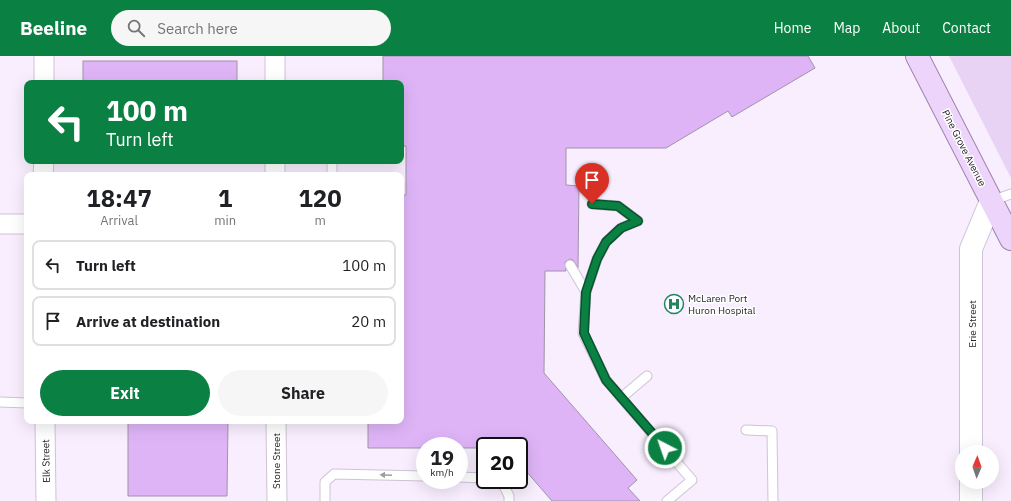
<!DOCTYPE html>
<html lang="en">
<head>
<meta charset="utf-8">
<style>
	body { margin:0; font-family:"IBM Plex Sans",sans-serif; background:#f6f6f6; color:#202124; height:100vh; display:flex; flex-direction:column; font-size:15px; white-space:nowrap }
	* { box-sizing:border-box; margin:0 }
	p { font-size:13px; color:#757577 }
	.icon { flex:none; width:22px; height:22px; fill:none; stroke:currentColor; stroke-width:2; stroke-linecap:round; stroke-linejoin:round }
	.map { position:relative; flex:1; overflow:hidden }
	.panel { position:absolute; left:24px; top:116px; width:380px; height:252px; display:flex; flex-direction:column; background:#fff; border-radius:8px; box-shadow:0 4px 16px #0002 }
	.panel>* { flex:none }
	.banner { position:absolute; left:24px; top:24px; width:380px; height:84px; border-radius:8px; box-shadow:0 4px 16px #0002; background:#0b8043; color:#fff; overflow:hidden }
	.needle { width:26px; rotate:2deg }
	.tools { position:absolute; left:955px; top:389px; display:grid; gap:8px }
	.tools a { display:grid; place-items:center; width:44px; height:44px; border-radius:50%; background:#fff; box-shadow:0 4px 16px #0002; font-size:20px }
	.speed { position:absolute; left:416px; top:381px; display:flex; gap:8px; font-size:20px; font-weight:700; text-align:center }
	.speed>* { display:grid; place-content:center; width:52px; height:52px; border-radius:50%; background:#fff; box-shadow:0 4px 16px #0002; line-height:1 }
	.speed small { font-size:10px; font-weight:400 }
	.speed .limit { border:2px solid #111; border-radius:6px; background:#fff; color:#111 }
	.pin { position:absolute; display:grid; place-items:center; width:34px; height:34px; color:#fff; margin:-41px -17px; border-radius:50% 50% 50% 0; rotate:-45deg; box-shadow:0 0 4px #0007 }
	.pin .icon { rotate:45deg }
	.me { position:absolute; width:44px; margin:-22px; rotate:319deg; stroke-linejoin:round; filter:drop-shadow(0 0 3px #0008) }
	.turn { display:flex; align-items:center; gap:14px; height:84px; padding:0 16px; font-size:18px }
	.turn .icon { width:52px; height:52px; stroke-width:2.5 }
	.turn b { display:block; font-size:28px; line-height:34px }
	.eta { display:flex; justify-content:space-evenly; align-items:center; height:68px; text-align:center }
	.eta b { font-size:24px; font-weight:700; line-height:28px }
	.action { display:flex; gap:8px; margin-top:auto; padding:8px 16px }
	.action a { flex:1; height:46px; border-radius:24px; background:#0b8043; color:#fff; font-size:16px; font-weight:700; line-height:46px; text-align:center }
	.action a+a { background:#f6f6f6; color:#202124 }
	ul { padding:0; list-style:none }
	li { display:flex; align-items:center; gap:12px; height:50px; margin:0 8px 6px; padding:0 8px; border:2px solid #e0e0e0; border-radius:8px }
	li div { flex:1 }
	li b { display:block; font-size:15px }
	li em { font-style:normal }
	header { display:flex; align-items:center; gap:24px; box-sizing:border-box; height:56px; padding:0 20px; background:#0b8043; color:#fff }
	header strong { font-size:19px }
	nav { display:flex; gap:22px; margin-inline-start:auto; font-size:14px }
	.search { width:280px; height:36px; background:#f6f6f6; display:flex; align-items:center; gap:10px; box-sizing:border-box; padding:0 14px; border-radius:22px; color:#757577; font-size:15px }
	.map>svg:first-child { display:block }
</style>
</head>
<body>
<header>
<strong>Beeline</strong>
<div class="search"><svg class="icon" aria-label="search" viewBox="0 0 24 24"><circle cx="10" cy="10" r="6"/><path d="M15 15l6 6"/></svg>Search here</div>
<nav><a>Home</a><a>Map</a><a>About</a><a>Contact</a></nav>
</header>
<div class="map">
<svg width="1011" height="445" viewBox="0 0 1011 445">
	<rect width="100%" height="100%" fill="#f8eefe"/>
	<!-- green -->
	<path fill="#e8d3f4" d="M949,0H1011V122Z"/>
	<!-- building -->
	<g fill="#deb4f6" stroke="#9f94a6">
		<path d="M383,0H808L815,12L732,61L728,55L666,92H566V129L579,130L578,212L573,204L570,203L565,206L566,215H545L544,317L637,424L628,432L640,445H552L519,407V390H485V392H459V390H425V392H368V365H401V139H406V90H401V27H383Z"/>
		<rect x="83" y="5" width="154" height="22"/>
		<path d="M128,365H228L227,440H128Z"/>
	</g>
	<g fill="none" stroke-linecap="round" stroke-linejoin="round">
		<defs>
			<g id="lane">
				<path d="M332,105V119"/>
				<path d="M991,145L1011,138"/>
				<path d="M592,148L618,150L638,165"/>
				<path d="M638,165L621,172L606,186L597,203L586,236L583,277L606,324L692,424L667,445"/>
				<path d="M570,209L586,236"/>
				<path d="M621,342L647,320"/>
				<path d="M0,346L27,347"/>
				<path d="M746,374L772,375L773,445"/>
				<path d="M459,421L485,422"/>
				<path d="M501,424L509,440V445"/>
				<path d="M325,445V426L334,418L425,420"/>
			</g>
			<g id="street">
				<path d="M275,0V27"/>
				<path d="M44,27V0"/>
				<path d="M275,105V119"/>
				<path d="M43,119L44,105"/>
				<path d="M0,168H27"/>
				<path d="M45,365L46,445"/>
				<path d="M276,365L277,445"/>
			</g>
			<g id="secondary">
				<path d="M971,396V193L991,145"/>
				<path d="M971,445V426"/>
			</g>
			<path id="primary" d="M917,0L1011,183"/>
		</defs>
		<!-- lane casing -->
		<use href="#lane" stroke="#cfc3d6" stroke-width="11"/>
		<!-- street casing -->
		<use href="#street" stroke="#cfc3d6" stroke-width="21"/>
		<!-- secondary casing -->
		<use href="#secondary" stroke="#cfc3d6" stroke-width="24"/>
		<!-- primary casing -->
		<use href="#primary" stroke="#9f83af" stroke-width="24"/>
		<!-- lane -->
		<use href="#lane" stroke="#fff" stroke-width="9"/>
		<!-- street -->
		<use href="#street" stroke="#fff" stroke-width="19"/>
		<!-- secondary -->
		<use href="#secondary" stroke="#fff" stroke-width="22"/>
		<!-- primary -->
		<use href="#primary" stroke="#ecd4fa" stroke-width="22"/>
	</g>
	<!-- one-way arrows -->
	<defs><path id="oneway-solid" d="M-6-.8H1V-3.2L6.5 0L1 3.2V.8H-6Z"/></defs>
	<use fill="#9e9c9f" href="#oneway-solid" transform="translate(386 419) rotate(-178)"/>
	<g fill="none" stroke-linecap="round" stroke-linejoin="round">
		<defs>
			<path id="route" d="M592,148L618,150L638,165L621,172L606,186L597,203L586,236L584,277L606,324L665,392"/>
		</defs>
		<!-- route casing -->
		<use href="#route" stroke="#07532c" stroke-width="10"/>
		<!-- route -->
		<use href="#route" stroke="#0b8043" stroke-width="7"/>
	</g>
	<!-- icons -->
	<defs>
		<symbol id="hospital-ring" viewBox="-11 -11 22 22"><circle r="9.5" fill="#fff" stroke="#208560" stroke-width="1.5"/><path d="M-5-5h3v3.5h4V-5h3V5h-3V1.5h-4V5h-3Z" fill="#208560"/></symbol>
	</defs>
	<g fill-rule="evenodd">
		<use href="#hospital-ring" x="663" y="237" width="22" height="22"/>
	</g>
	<g text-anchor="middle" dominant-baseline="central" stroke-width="3" stroke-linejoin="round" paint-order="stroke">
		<!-- street labels -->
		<g font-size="10" fill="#27232a" stroke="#fff">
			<text transform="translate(964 92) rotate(63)">Pine Grove Avenue</text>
			<text transform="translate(972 268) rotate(-90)">Erie Street</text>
			<text transform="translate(46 405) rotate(-91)">Elk Street</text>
			<text transform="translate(276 405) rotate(-90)">Stone Street</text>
		</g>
		<!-- poi labels -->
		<g font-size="10" fill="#27232a" stroke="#fff" text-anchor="start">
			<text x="688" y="242">McLaren Port<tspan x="688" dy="12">Huron Hospital</tspan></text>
		</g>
	</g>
</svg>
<div class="tools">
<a><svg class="needle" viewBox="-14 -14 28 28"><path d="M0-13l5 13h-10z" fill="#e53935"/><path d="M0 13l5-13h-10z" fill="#757577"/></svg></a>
</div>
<div class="speed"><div>19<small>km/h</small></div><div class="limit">20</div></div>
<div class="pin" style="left:592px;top:148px;background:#d93025"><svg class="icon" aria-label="arrive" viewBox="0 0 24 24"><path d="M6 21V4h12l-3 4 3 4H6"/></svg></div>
<svg class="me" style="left:665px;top:392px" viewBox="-20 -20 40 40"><circle r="17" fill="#0b8043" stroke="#fff" stroke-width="3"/><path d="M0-11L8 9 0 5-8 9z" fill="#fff"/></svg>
<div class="banner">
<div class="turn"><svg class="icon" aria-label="left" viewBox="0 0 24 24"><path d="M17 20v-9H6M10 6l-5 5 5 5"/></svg><div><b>100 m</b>Turn left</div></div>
</div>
<section class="panel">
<div class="eta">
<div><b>18:47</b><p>Arrival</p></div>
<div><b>1</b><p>min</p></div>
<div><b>120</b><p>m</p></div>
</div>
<ul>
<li><svg class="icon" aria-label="left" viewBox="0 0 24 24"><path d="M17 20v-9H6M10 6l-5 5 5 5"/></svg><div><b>Turn left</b></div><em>100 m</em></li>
<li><svg class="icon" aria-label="arrive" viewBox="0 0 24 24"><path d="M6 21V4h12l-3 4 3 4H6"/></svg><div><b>Arrive at destination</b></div><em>20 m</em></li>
</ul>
<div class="action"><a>Exit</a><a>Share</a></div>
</section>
</div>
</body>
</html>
